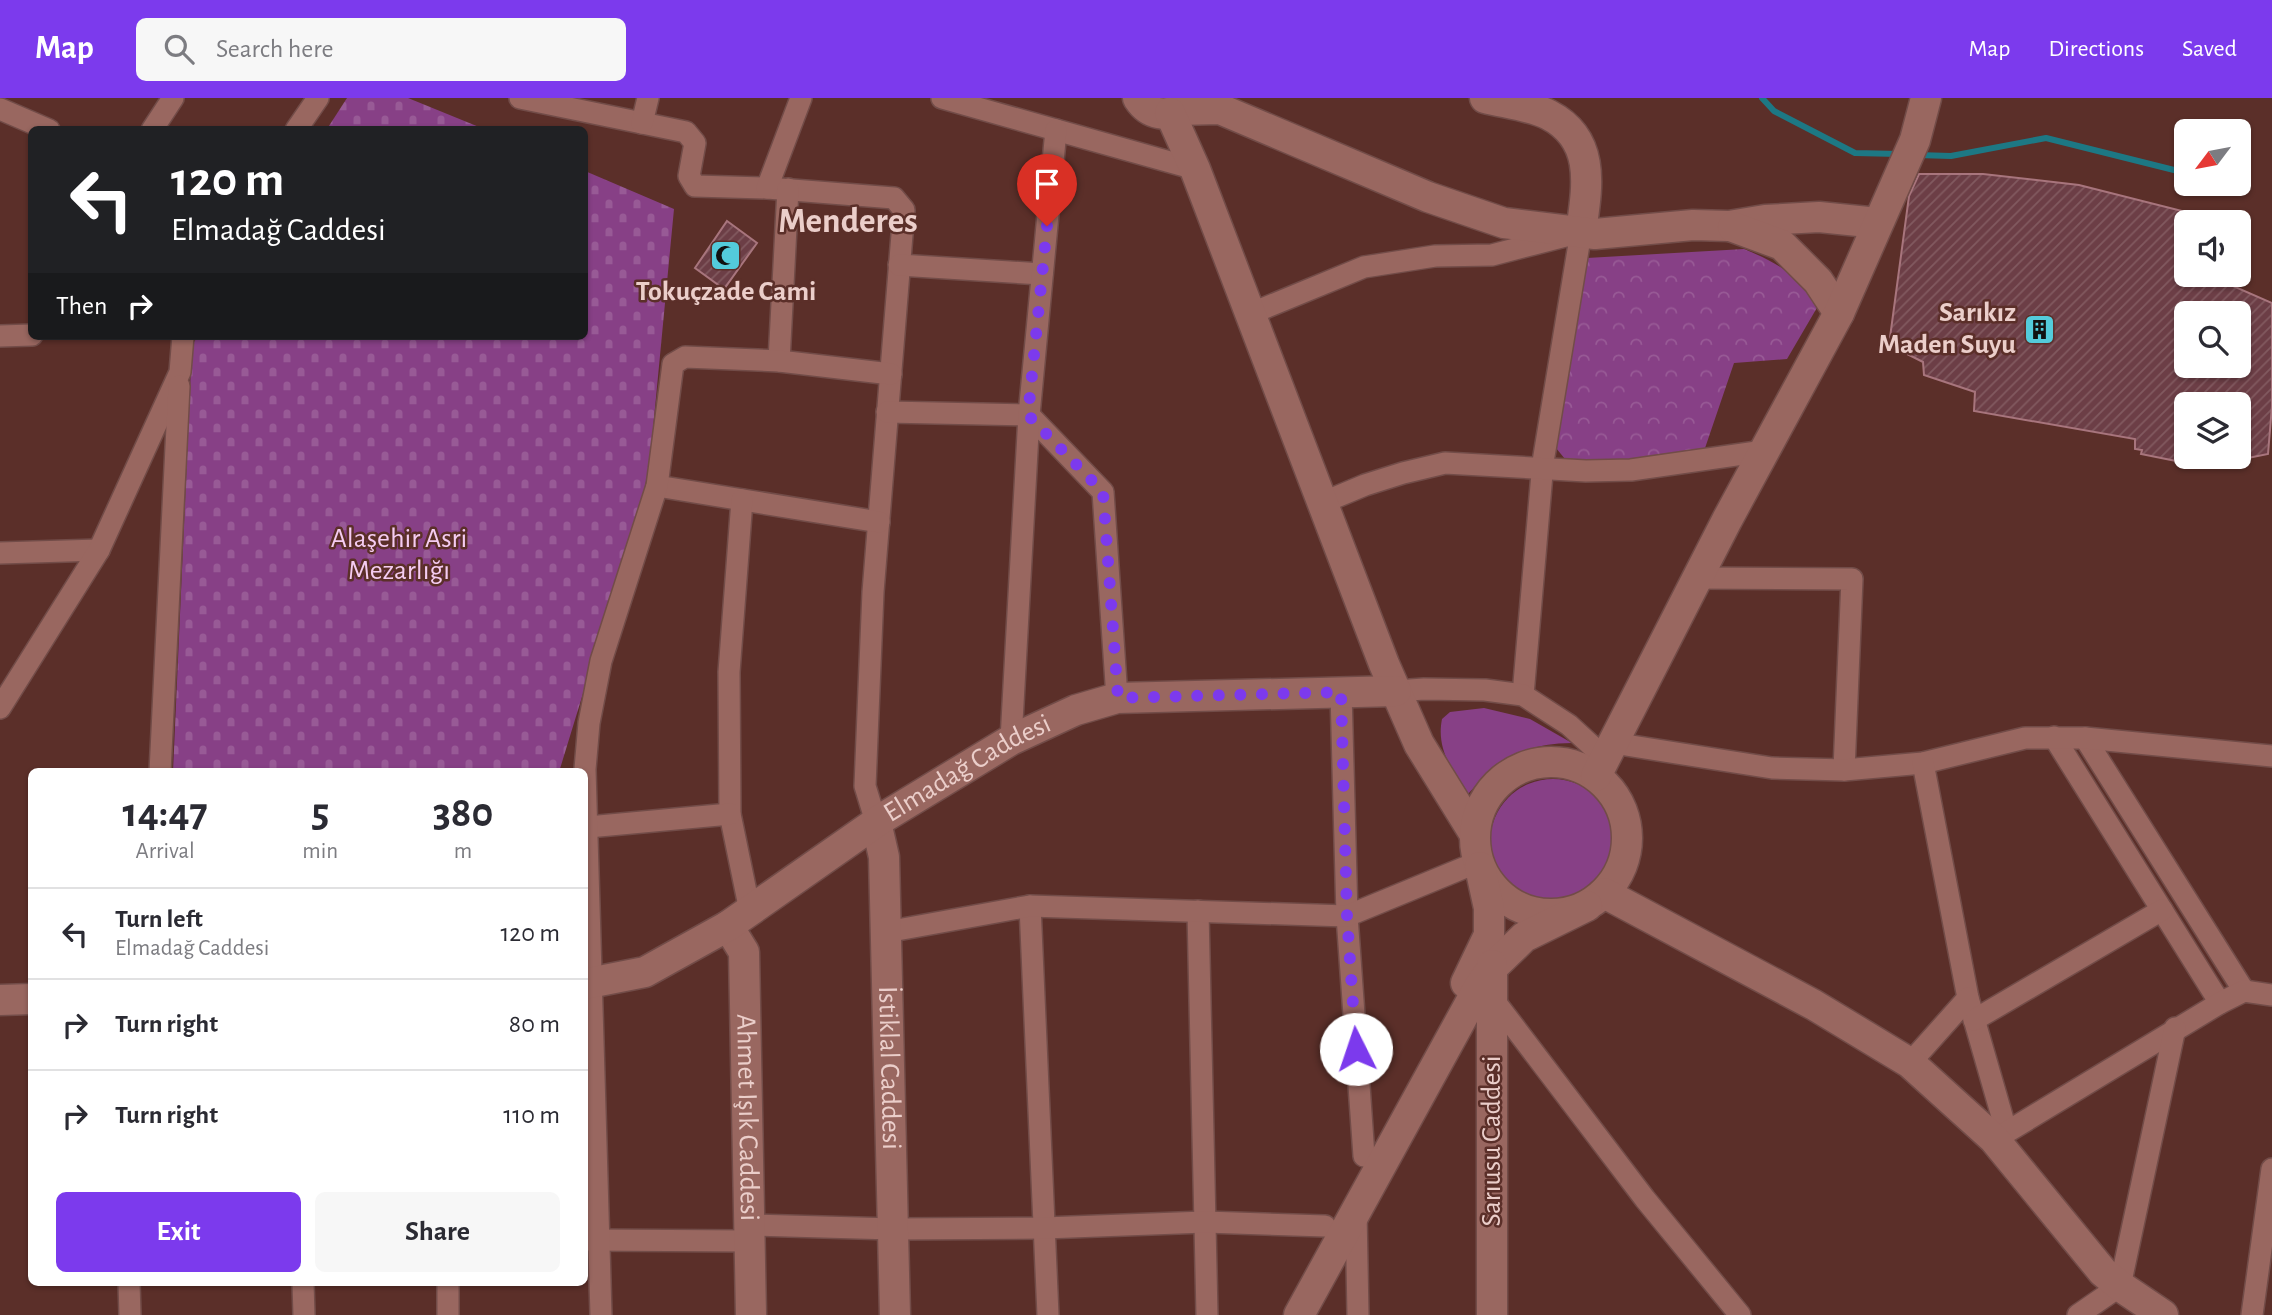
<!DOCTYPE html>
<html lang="en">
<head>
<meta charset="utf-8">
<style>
	body { margin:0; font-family:"Alegreya Sans",sans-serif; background:#f7f7f7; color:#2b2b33; height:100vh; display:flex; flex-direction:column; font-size:26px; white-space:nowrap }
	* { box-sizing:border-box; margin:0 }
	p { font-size:23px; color:#7c7c81 }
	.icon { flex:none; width:38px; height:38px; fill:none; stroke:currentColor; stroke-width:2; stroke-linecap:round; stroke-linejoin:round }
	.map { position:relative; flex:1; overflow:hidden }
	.sheet { position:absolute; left:28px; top:670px; width:560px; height:518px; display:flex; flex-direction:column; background:#fff; border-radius:10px; box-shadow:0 2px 5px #0004 }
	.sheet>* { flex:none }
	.banner { position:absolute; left:28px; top:28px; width:560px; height:214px; border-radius:10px; box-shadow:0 2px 5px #0004; background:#202124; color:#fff; overflow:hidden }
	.needle { width:46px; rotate:238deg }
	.tools { position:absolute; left:2174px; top:21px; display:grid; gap:14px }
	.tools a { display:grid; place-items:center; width:77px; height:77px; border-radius:10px; background:#fff; box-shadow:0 2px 5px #0004; font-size:35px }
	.pin { position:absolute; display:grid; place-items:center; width:60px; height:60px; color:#fff; margin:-72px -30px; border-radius:50% 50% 50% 0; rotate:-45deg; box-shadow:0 0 7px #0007 }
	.pin .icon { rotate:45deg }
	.me { position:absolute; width:77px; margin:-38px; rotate:356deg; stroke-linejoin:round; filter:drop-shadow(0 0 5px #0008) }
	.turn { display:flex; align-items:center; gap:24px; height:147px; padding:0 28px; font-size:32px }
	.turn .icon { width:91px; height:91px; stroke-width:2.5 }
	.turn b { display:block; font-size:49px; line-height:60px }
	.then { display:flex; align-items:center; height:66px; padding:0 28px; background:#0003; gap:14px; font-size:26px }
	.eta { display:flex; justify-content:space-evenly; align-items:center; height:119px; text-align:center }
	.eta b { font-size:42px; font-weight:700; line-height:49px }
	.button { display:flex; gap:14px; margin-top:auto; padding:14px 28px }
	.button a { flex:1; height:80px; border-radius:10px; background:#7c3aed; color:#fff; font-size:28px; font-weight:700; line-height:80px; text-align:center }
	.button a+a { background:#f7f7f7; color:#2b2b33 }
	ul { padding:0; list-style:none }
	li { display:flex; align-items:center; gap:21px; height:91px; padding:0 28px; border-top:2px solid #e1e1e2 }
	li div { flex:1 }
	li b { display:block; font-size:26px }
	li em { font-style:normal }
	header { display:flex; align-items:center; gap:42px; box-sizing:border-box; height:98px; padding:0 35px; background:#7c3aed; color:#fff }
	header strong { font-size:33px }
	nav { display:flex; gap:38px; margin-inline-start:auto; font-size:24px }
	.search { width:490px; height:63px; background:#f7f7f7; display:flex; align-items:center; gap:18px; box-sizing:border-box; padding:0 24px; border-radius:10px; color:#7c7c81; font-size:26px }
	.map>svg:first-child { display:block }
</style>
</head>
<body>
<header>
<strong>Map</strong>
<div class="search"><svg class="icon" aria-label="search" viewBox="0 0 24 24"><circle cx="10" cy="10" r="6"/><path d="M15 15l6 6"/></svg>Search here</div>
<nav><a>Map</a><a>Directions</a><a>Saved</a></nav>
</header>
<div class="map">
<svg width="2272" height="1217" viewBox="0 0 2272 1217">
	<defs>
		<pattern id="forest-crowns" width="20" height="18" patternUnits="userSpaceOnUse" patternTransform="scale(1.75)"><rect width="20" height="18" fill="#874086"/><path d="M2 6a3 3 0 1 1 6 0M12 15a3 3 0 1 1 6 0" fill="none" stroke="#985a96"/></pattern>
		<pattern id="cemetery-stones" width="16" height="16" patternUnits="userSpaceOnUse" patternTransform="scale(1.75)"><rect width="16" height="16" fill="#874086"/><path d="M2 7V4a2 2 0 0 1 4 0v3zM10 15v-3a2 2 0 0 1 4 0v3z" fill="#985a96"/></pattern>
		<pattern id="building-hatch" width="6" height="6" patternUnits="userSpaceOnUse" patternTransform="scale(1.75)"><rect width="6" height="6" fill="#6c3e46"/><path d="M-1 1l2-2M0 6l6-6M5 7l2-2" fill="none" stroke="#81595f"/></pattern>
	</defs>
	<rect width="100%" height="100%" fill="#5b2f29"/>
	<!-- grass -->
	<g fill="#874086">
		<path d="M1484,610L1530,621L1572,645C1526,645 1498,662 1468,696C1452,672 1436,651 1442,621L1450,614Z"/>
		<circle cx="1553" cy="744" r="63"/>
	</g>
	<!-- forest -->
	<path fill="url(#forest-crowns)" d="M1744,151C1778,165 1798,177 1818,208L1787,261L1734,265L1704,353L1584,366L1565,361L1556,350L1587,160Z"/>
	<!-- cemetery -->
	<g fill="url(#cemetery-stones)">
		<path d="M347,0H408L484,31H327Z"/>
		<path d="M585,73L674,111L648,383L559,674H173L192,247L198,238H584Z"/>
	</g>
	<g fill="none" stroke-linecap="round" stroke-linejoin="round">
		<!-- stream -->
		<g stroke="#1d7884" stroke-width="6">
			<path d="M1762,0L1774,13L1855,55L1899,56"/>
			<path d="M1917,57L1951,58L2046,40L2186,75"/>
		</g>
	</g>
	<!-- building -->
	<g fill="url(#building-hatch)" stroke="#a8757d" stroke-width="2" fill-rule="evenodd">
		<path d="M1919,76H1983L2079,87L2186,114V177H2208L2272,205V308L2268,356L2238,362V306H2186V365L2141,356L2142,352L2135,351V341L1974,313L1975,294L1924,277L1923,264L1889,247L1909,98ZM2186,215H2238V268H2186Z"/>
		<path d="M727,123L757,145L724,191L695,170Z"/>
	</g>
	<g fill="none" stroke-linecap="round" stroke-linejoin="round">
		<defs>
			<g id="street">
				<path d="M520,0L686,34L695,45L689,78L695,88L767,90L894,100L904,112L873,494L865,688L876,724"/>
				<path d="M942,0L1195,71"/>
				<path d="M0,11L49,32"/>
				<path d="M642,25L648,0"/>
				<path d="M152,32L173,0"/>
				<path d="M296,32L318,0"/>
				<path d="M767,90L801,0"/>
				<path d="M899,167L1042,176"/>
				<path d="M1250,216L1364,169L1435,158L1492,157L1581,134L1543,364L1523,597"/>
				<path d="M0,238L32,237"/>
				<path d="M779,263L788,91"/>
				<path d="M887,314L1029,317L1103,394L1117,600"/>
				<path d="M657,388L879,424"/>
				<path d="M742,402L729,574L730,716L750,813"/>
				<path d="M1322,405L1365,387L1403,375L1445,365L1586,373L1631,372L1764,353"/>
				<path d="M0,455L99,452"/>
				<path d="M1697,480L1852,481L1844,672"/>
				<path d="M1396,593L1424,591L1485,592L1523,597L1569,627L1605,660"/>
				<path d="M1341,594L1347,818L1364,1058"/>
				<path d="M0,610L99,452L180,274L183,238"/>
				<path d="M2054,639L2220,905"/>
				<path d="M2085,640L2244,893"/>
				<path d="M1011,642L1029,317L1056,32"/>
				<path d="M1613,645L1772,670L1844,672L1923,665L2025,640H2085L2272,658"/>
				<path d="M1923,665L1968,900L2006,1032"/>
				<path d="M160,674L179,288"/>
				<path d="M588,729L730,716"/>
				<path d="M1030,808L1048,1217"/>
				<path d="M1198,813L1207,1217"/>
				<path d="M886,834L1030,808L1347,818L1478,764"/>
				<path d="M1493,901L1645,1101L1740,1217"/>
				<path d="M1974,922L2162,812"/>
				<path d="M1910,965L1968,900"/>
				<path d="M1997,1040L2220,905L2244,893L2272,897"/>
				<path d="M1356,1114L1358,1217"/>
				<path d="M749,1127L893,1131L1044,1130L1205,1124L1325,1128"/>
				<path d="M587,1142L749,1143"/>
				<path d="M129,1185L130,1217"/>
				<path d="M303,1185L304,1217"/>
				<path d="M448,1185V1217"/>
				<path d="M601,1217L585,671L589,625L601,563L657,388L673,266L685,259L779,263L891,276"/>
				<path d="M2078,1217L2120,1188L2175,930"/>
				<path d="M2252,1217L2272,1071"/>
			</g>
			<g id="secondary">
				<path d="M1138,0C1149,17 1168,21 1184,7"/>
				<path d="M1485,0C1504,5 1532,8 1549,17C1597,42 1587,90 1581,134"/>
				<path d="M1178,12L1220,11L1428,99L1504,125L1595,136L1693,127L1729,128L1765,122L1819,119L1878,125"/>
				<path d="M1170,15L1195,71L1384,566L1419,646L1474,735"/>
				<path d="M1733,129L1782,147L1818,183L1839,215"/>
				<circle cx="1551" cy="740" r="76"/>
				<path d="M1596,678L1727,422L1839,215L1915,42L1926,0"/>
				<path id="s1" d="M876,724L884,759L895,1217"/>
				<path d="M1604,795L1814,907L1910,965L1994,1041L2103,1174L2120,1188L2163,1217"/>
				<path id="s2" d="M728,828L744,854L751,1217"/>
				<path d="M1466,885L1489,837V810L1480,769"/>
				<path id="s3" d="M584,886L645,874L728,828L881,721L1011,642L1076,612L1117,600L1396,593"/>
				<path d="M0,902L32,901"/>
				<path d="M1299,1217L1479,889L1492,870L1524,839L1587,808"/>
				<path d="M1492,1217V867"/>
			</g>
		</defs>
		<!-- street casing -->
		<use href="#street" stroke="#724c48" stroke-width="24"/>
		<!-- secondary casing -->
		<use href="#secondary" stroke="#724c48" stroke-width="33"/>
		<!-- street -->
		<use href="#street" stroke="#996760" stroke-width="21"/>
		<!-- secondary -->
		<use href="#secondary" stroke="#996760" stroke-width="30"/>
	</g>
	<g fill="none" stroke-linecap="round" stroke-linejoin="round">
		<!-- route -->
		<path stroke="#7c3aed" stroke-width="12" stroke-dasharray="0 21.6" d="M1047,128L1028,317L1103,394L1118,600L1341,594L1347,818L1356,951"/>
	</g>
	<!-- icons -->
	<defs>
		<symbol id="mosque-square" viewBox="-11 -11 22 22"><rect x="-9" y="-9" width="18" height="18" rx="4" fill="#53cbdb" stroke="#5b2f29"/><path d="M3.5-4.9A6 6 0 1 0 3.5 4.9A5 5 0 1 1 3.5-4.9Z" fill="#111"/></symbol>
		<symbol id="building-square" viewBox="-11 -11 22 22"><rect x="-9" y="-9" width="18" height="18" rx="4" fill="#53cbdb" stroke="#5b2f29"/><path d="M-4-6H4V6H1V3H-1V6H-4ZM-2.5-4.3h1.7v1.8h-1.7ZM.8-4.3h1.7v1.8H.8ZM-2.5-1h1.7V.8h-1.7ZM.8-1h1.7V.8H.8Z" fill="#111"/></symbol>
	</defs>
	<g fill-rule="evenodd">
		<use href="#mosque-square" x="708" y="140" width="35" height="35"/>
		<use href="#building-square" x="2022" y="214" width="35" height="35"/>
	</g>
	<g text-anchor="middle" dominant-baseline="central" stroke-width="5" stroke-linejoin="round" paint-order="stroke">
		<!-- poi labels -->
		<g font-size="28" font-weight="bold" fill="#ebceca" stroke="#5b2f29">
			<text x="726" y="194">Tokuçzade Cami</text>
			<text x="2016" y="215" text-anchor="end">Sarıkız<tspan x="2016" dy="32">Maden Suyu</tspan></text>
		</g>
		<!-- park labels -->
		<g font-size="28" fill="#f5ccf2" stroke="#5b2f29">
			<text x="399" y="441">Alaşehir Asri<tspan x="399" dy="32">Mezarlığı</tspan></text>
		</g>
		<!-- street labels -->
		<g font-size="28" fill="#ebceca" stroke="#5b2f29">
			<text stroke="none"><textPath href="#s3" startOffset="444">Elmadağ Caddesi</textPath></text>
			<text stroke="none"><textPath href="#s1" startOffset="247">İstiklal Caddesi</textPath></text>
			<text stroke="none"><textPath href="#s2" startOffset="196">Ahmet Işık Caddesi</textPath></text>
			<text transform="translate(1492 1043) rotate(-90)">Sarıusu Caddesi</text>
		</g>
		<!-- district labels -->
		<g font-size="35" font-weight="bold" fill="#ebceca" stroke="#5b2f29">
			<text x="848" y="123">Menderes</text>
		</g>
	</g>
</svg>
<div class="tools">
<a><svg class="needle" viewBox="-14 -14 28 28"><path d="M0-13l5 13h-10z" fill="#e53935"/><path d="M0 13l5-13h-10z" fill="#7c7c81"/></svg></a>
<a><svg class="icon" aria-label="sound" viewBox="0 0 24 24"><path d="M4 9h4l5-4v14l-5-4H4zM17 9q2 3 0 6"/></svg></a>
<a><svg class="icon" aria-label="search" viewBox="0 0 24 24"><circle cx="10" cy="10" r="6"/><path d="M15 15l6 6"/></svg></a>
<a><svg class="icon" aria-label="layers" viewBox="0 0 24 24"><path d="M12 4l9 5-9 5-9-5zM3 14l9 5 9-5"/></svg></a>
</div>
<div class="pin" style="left:1047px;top:128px;background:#d93025"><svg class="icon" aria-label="arrive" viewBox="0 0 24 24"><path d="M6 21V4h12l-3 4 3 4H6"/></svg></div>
<svg class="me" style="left:1356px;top:951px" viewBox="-20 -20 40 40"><circle r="19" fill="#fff"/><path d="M0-13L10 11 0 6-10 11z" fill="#7c3aed"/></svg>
<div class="banner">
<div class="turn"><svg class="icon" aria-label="left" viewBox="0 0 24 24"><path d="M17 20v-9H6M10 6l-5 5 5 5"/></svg><div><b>120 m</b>Elmadağ Caddesi</div></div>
<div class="then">Then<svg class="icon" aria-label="right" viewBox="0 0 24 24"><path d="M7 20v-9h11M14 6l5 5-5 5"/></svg></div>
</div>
<section class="sheet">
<div class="eta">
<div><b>14:47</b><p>Arrival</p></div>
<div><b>5</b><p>min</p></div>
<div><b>380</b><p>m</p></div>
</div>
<ul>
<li><svg class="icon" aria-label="left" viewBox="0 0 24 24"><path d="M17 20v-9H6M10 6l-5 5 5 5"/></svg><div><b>Turn left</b><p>Elmadağ Caddesi</p></div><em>120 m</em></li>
<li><svg class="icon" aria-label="right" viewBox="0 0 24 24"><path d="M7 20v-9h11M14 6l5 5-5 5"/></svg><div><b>Turn right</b></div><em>80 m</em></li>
<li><svg class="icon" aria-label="right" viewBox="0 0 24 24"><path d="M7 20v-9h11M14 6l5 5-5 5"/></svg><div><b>Turn right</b></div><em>110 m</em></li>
</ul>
<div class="button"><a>Exit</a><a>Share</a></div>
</section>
</div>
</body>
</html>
